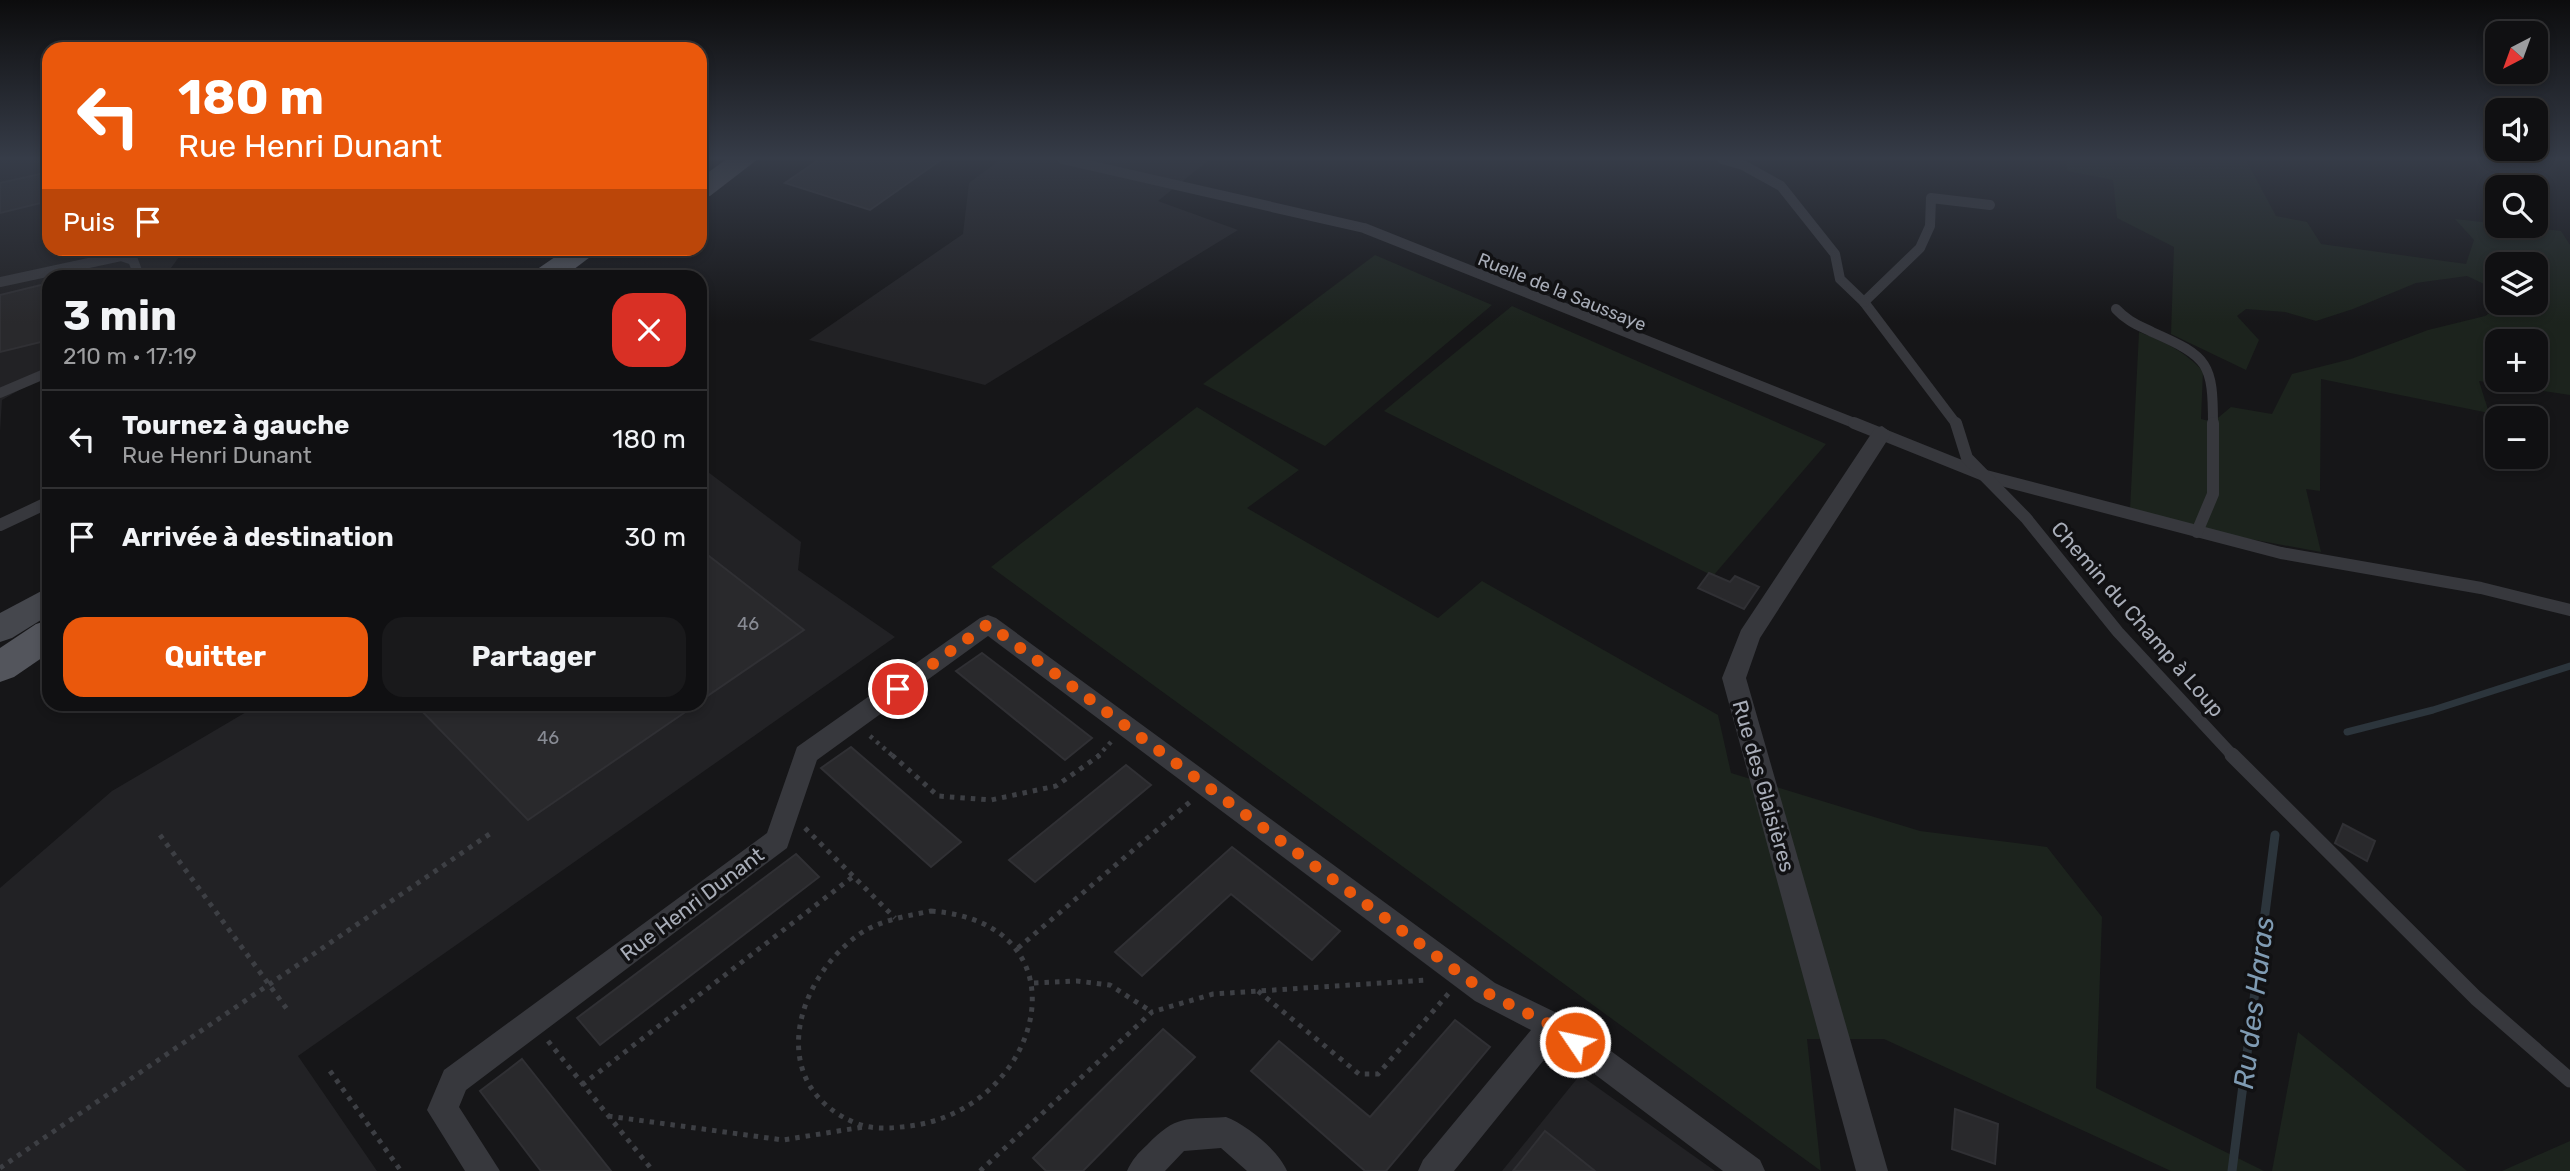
<!DOCTYPE html>
<html lang="fr">
<head>
<meta charset="utf-8">
<style>
	body { margin:0; font-family:Rubik,sans-serif; background:#19191b; color:#f1f3f6; height:100vh; display:flex; flex-direction:column; font-size:26px; white-space:nowrap }
	* { box-sizing:border-box; margin:0 }
	p { font-size:23px; color:#9c9d9f }
	.icon { flex:none; width:38px; height:38px; fill:none; stroke:currentColor; stroke-width:2; stroke-linecap:round; stroke-linejoin:round }
	.map { position:relative; flex:1; overflow:hidden }
	.details { position:absolute; left:42px; top:270px; width:665px; height:441px; display:flex; flex-direction:column; background:#101012; border-radius:21px; box-shadow:0 4px 10px #0003,0 0 0 2px #303032 }
	.details>* { flex:none }
	.top-card { position:absolute; left:42px; top:42px; width:665px; height:214px; border-radius:21px; box-shadow:0 4px 10px #0003,0 0 0 2px #303032; background:#ea580c; color:#fff; overflow:hidden }
	.needle { width:46px; rotate:221deg }
	.buttons { position:absolute; left:2485px; top:21px; display:grid; gap:14px }
	.buttons a { display:grid; place-items:center; width:63px; height:63px; border-radius:14px; background:#101012; box-shadow:0 4px 10px #0003,0 0 0 2px #303032; font-size:35px }
	.pin { position:absolute; display:grid; place-items:center; width:60px; height:60px; color:#fff; margin:-30px; border:4px solid #fff; border-radius:50%; box-shadow:0 2px 7px #0007 }
	.me { position:absolute; width:77px; margin:-38px; rotate:304deg; stroke-linejoin:round; filter:drop-shadow(0 0 5px #0008) }
	.turn { display:flex; align-items:center; gap:24px; height:147px; padding:0 21px; font-size:32px }
	.turn .icon { width:91px; height:91px; stroke-width:2.5 }
	.turn b { display:block; font-size:49px; line-height:60px }
	.then { display:flex; align-items:center; height:66px; padding:0 21px; background:#0003; gap:14px; font-size:26px }
	.round { display:grid; place-items:center; flex:none; width:74px; height:74px; border-radius:21px; background:#19191b }
	.summary { display:flex; align-items:center; justify-content:space-between; height:119px; padding:0 21px }
	h1 { font-size:42px; font-weight:700; line-height:52px }
	.button { display:flex; gap:14px; margin-top:auto; padding:14px 21px }
	.button a { flex:1; height:80px; border-radius:21px; background:#ea580c; color:#fff; font-size:28px; font-weight:700; line-height:80px; text-align:center }
	.button a+a { background:#19191b; color:#f1f3f6 }
	ul { padding:0; list-style:none }
	li { display:flex; align-items:center; gap:21px; height:98px; padding:0 21px; border-top:2px solid #303032 }
	li div { flex:1 }
	li b { display:block; font-size:26px }
	li em { font-style:normal }
	.map>svg:first-child { display:block }
</style>
</head>
<body>
<div class="map">
<svg width="2570" height="1171" viewBox="0 0 2570 1171">
	<rect width="100%" height="100%" fill="#161618"/>
	<!-- built -->
	<g fill="#222225">
		<path d="M0,159H49V248L185,249L165,276H49V377L26,386L2,400L0,432Z"/>
		<path d="M1001,159H1210L1158,201L1238,230L985,385L809,340L963,234L969,183Z"/>
		<path d="M700,466L801,542L798,570L895,637L298,1056L377,1171H0V888L112,791L260,704H700Z"/>
		<path d="M1580,1075L1715,1171H1502Z"/>
	</g>
	<!-- green -->
	<g fill="#1c231d" fill-rule="evenodd">
		<path d="M2067,159L2246,160L2276,216L2307,222L2321,244L2466,264L2474,240L2455,219L2561,231L2570,245V395L2479,381L2489,413L2321,379L2320,491L2306,489L2321,552L2239,537L2130,510L2139,332C2165,342 2184,351 2203,371L2201,419L2213,422L2231,407L2272,414L2292,374L2351,359L2428,330L2485,316L2505,303H2536V264H2497V290L2467,276L2416,283L2353,309L2316,321L2285,312L2246,309L2237,316L2259,340L2246,370L2171,334L2174,247L2117,218L2113,180L2067,171ZM2497,341H2536V380H2497Z"/>
		<path d="M1375,255L1492,305L1325,446L1203,384Z"/>
		<path d="M1512,306L1826,444L1713,576L1384,411Z"/>
		<path d="M1197,407L1299,470L1247,508L1438,618L1482,581L1718,715L1731,773L1920,831L2047,847L2102,917L2096,1088L2264,1171H2171L1884,1039H1807L1821,1171L991,567Z"/>
		<path d="M2298,1032L2467,1171H2272Z"/>
		<path d="M2570,1141V1171H2502Z"/>
	</g>
	<g fill="none" stroke-linecap="round" stroke-linejoin="round">
		<!-- stream-far1 -->
		<path stroke="#2c353c" stroke-width="7" d="M2347,732L2433,710L2570,666"/>
		<!-- stream -->
		<path stroke="#2c353c" stroke-width="9" d="M2232,1171L2275,835"/>
	</g>
	<!-- building -->
	<g fill="#29292c" stroke="#303034" stroke-width="2">
		<path d="M820,159H942L870,210L785,183Z"/>
		<path d="M49,172V201L0,213V183Z"/>
		<path d="M49,283V340L0,352V295Z"/>
		<path d="M700,549L804,630L700,701Z"/>
		<path d="M1709,573L1730,582L1735,576L1759,587L1744,609L1698,588Z"/>
		<path d="M982,653L1007,672L1092,738L1065,760L956,671Z"/>
		<path d="M415,704H697L528,820Z"/>
		<path d="M851,747L961,842L931,867L821,768Z"/>
		<path d="M1126,765L1151,785L1035,882L1009,860Z"/>
		<path d="M2343,824L2375,841L2367,861L2335,843Z"/>
		<path d="M1232,847L1340,931L1312,960L1231,894L1142,976L1115,952Z"/>
		<path d="M796,854L819,877L600,1045L577,1018Z"/>
		<path d="M1455,1020L1490,1047L1386,1171H1365L1251,1071L1279,1041L1370,1117Z"/>
		<path d="M1163,1029L1195,1057L1083,1171H1046L1033,1158Z"/>
		<path d="M522,1059L611,1171H541L480,1091Z"/>
		<path d="M1955,1109L1998,1124L1995,1164L1952,1149Z"/>
		<path d="M1545,1131L1559,1142L1595,1171H1513Z"/>
	</g>
	<g fill="none" stroke-linecap="round" stroke-linejoin="round">
		<!-- path-far1 -->
		<g stroke="#3d3f44" stroke-width="4.5" stroke-dasharray="3.5 5" stroke-linecap="butt">
			<path d="M870,736L894,757"/>
			<path d="M1097,757L1111,742"/>
		</g>
		<!-- path -->
		<g stroke="#3d3f44" stroke-width="5" stroke-dasharray="4.5 6" stroke-linecap="butt">
			<path d="M892,755L938,796L991,800L1056,786L1100,755"/>
			<path d="M805,828L895,918"/>
			<path d="M160,835L289,1012"/>
			<path d="M931,911C1092,923 1043,1109 910,1126C893,1128 875,1130 858,1124C764,1087 794,979 861,933C881,920 907,916 931,911Z"/>
			<path d="M1018,948L1191,801"/>
			<path d="M1034,983L1077,981L1110,985L1152,1012"/>
			<path d="M1258,991L1359,1074H1378L1449,993"/>
			<path d="M548,1041L653,1171"/>
			<path d="M330,1071L401,1171"/>
			<path d="M582,1085L855,875"/>
			<path d="M608,1116L783,1140L863,1127"/>
			<path d="M0,1168L494,831"/>
			<path d="M980,1171L1152,1012L1213,994L1428,980"/>
		</g>
		<!-- lane-far2 -->
		<g stroke="#37383d" stroke-width="10">
			<path d="M1062,159L1364,228L1859,425"/>
			<path d="M1722,159L1743,165L1781,186L1835,254L1840,279L1864,302L1957,425"/>
			<path d="M0,282L121,256L133,260L139,276"/>
			<path d="M1864,302L1920,248L1930,226L1931,198L1990,205"/>
			<path d="M2116,309C2127,321 2138,325 2152,332C2209,357 2213,363 2213,425"/>
			<path d="M0,393L49,372"/>
		</g>
		<!-- lane-far1 -->
		<g stroke="#37383d" stroke-width="12">
			<path d="M1854,423L1986,476L2281,553L2481,588L2570,610"/>
			<path d="M1956,423L1967,458L2026,518L2118,632L2234,757"/>
			<path d="M0,525L49,502"/>
			<path d="M2197,532L2213,494V423"/>
		</g>
		<!-- lane -->
		<path stroke="#37383d" stroke-width="15" d="M2232,755L2476,998L2570,1080"/>
		<!-- street -->
		<g fill="#37383d" fill-rule="evenodd">
			<path d="M1882,426L1892,433L1760,638L1746,678L1888,1171H1856L1722,678L1741,630L1875,428Z"/>
			<path d="M988,615L996,618L1495,983L1563,1016L1760,1160L1765,1171H1723L1556,1045L1454,1171H1418L1423,1160L1531,1030L1475,1001L988,636L817,760L787,848L466,1090L459,1107L500,1171H465L427,1110L444,1070L767,833L797,747L980,618Z"/>
			<path d="M1226,1117C1247,1125 1278,1150 1287,1171H1247L1221,1148L1184,1151L1165,1171H1127C1132,1160 1138,1153 1147,1145C1177,1114 1185,1120 1226,1117Z"/>
		</g>
		<!-- secondary -->
		<path fill="#45474d" fill-rule="evenodd" d="M49,587V615L12,638L0,642V613Z"/>
		<!-- primary -->
		<g fill="#53555c" fill-rule="evenodd">
			<path d="M727,159H758L710,196L700,198V178Z"/>
			<path d="M568,248H602L565,276H532L536,270Z"/>
			<path d="M49,620V653L14,677L0,682V648L36,624Z"/>
		</g>
	</g>
	<!-- sky -->
	<linearGradient id="sky" x2="0" y2="1"><stop stop-color="#0c0c0d"/><stop offset="0.49" stop-color="#363c48"/><stop offset="1" stop-color="#363c48" stop-opacity="0"/></linearGradient>
	<rect width="2570" height="323" fill="url(#sky)"/>
	<g fill="none" stroke-linecap="round" stroke-linejoin="round">
		<!-- route -->
		<path stroke="#ea580c" stroke-width="12" stroke-dasharray="0 21.6" d="M898,689L988,624L1485,992L1553,1026L1575,1042"/>
	</g>
	<g text-anchor="middle" dominant-baseline="central" stroke-width="7" stroke-linejoin="round" paint-order="stroke">
		<!-- far-street labels -->
		<g font-size="18" fill="#a8adb8" stroke="#111113">
			<text transform="translate(1562 292) rotate(22)">Ruelle de la Saussaye</text>
		</g>
		<!-- number labels -->
		<g font-size="18" fill="#888b94">
			<text x="748" y="624">46</text>
			<text x="548" y="738">46</text>
		</g>
		<!-- street labels -->
		<g font-size="21" fill="#a8adb8" stroke="#111113">
			<text transform="translate(2138 619) rotate(49)">Chemin du Champ à Loup</text>
			<text transform="translate(1764 786) rotate(74)">Rue des Glaisières</text>
			<text transform="translate(692 904) rotate(-37)">Rue Henri Dunant</text>
		</g>
		<!-- near-water labels -->
		<g font-size="28" font-style="italic" fill="#7f9bb3" stroke="#111113">
			<text transform="translate(2254 1003) rotate(-83)">Ru des Haras</text>
		</g>
	</g>
</svg>
<div class="buttons">
<a><svg class="needle" viewBox="-14 -14 28 28"><path d="M0-13l5 13h-10z" fill="#e53935"/><path d="M0 13l5-13h-10z" fill="#9c9d9f"/></svg></a>
<a><svg class="icon" aria-label="sound" viewBox="0 0 24 24"><path d="M4 9h4l5-4v14l-5-4H4zM17 9q2 3 0 6"/></svg></a>
<a><svg class="icon" aria-label="search" viewBox="0 0 24 24"><circle cx="10" cy="10" r="6"/><path d="M15 15l6 6"/></svg></a>
<a><svg class="icon" aria-label="layers" viewBox="0 0 24 24"><path d="M12 4l9 5-9 5-9-5zM3 14l9 5 9-5"/></svg></a>
<a>+</a>
<a>−</a>
</div>
<div class="pin" style="left:898px;top:689px;background:#d93025"><svg class="icon" aria-label="arrive" viewBox="0 0 24 24"><path d="M6 21V4h12l-3 4 3 4H6"/></svg></div>
<svg class="me" style="left:1575px;top:1042px" viewBox="-20 -20 40 40"><circle r="17" fill="#ea580c" stroke="#fff" stroke-width="3"/><path d="M0-11L8 9 0 5-8 9z" fill="#fff"/></svg>
<div class="top-card">
<div class="turn"><svg class="icon" aria-label="left" viewBox="0 0 24 24"><path d="M17 20v-9H6M10 6l-5 5 5 5"/></svg><div><b>180 m</b>Rue Henri Dunant</div></div>
<div class="then">Puis<svg class="icon" aria-label="arrive" viewBox="0 0 24 24"><path d="M6 21V4h12l-3 4 3 4H6"/></svg></div>
</div>
<section class="details">
<div class="summary"><div><h1>3 min</h1><p>210 m · 17:19</p></div><a class="round" style="background:#d93025;color:#fff"><svg class="icon" aria-label="close" viewBox="0 0 24 24"><path d="M6 6l12 12M18 6L6 18"/></svg></a></div>
<ul>
<li><svg class="icon" aria-label="left" viewBox="0 0 24 24"><path d="M17 20v-9H6M10 6l-5 5 5 5"/></svg><div><b>Tournez à gauche</b><p>Rue Henri Dunant</p></div><em>180 m</em></li>
<li><svg class="icon" aria-label="arrive" viewBox="0 0 24 24"><path d="M6 21V4h12l-3 4 3 4H6"/></svg><div><b>Arrivée à destination</b></div><em>30 m</em></li>
</ul>
<div class="button"><a>Quitter</a><a>Partager</a></div>
</section>
</div>
</body>
</html>
